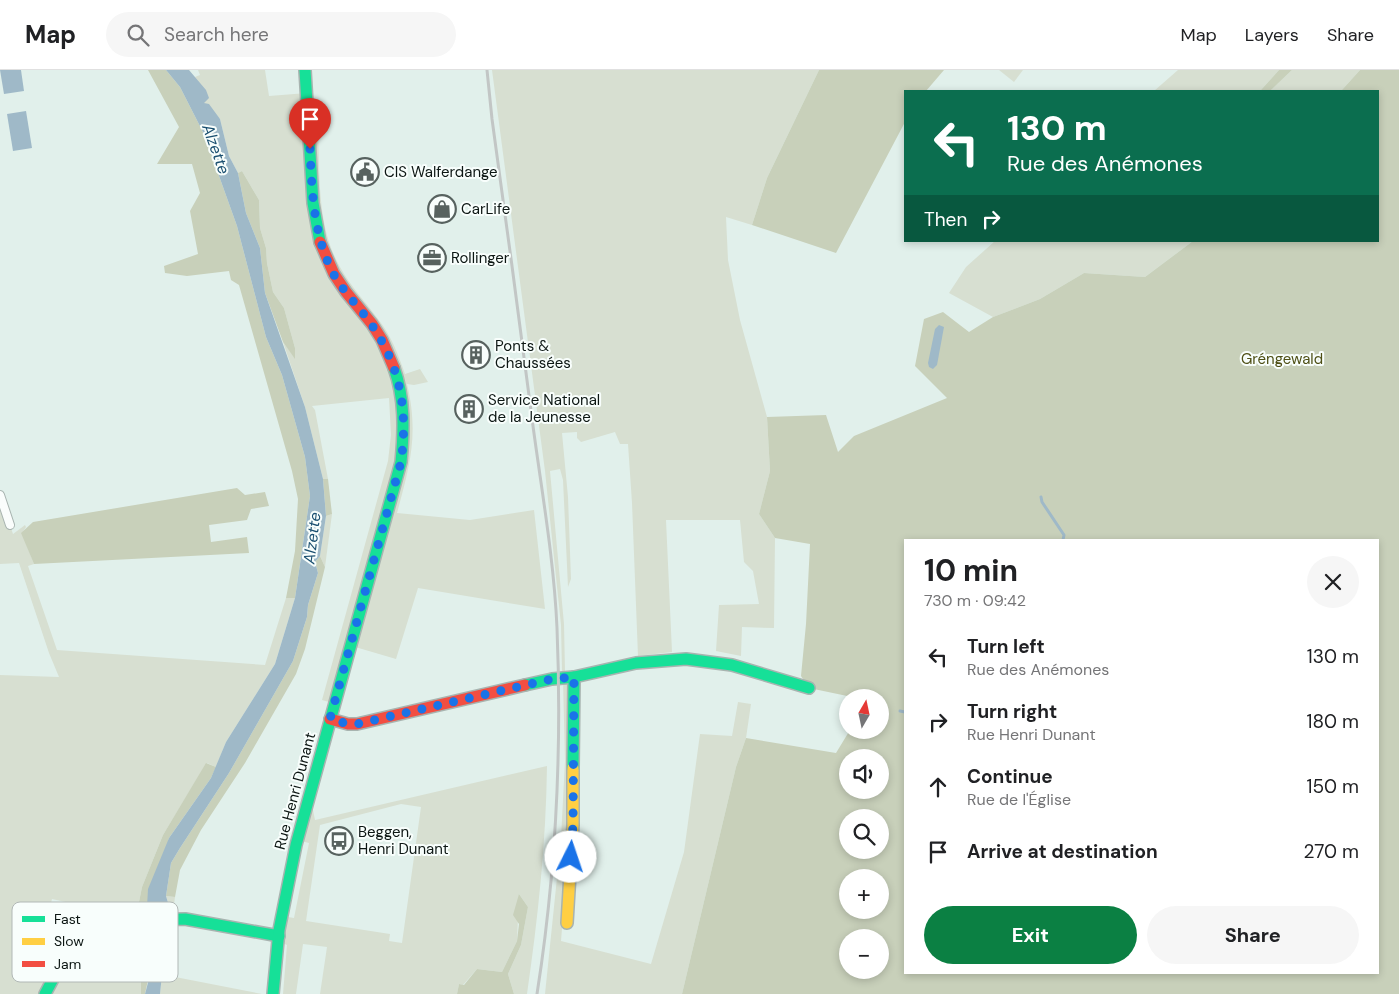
<!DOCTYPE html>
<html lang="en">
<head>
<meta charset="utf-8">
<style>
	body { margin:0; font-family:"DM Sans",sans-serif; background:#f6f6f6; color:#202124; height:100vh; display:flex; flex-direction:column; font-size:19px; white-space:nowrap }
	* { box-sizing:border-box; margin:0 }
	p { font-size:16px; color:#757577 }
	.icon { flex:none; width:28px; height:28px; fill:none; stroke:currentColor; stroke-width:2; stroke-linecap:round; stroke-linejoin:round }
	.map { position:relative; flex:1; overflow:hidden }
	.sheet { position:absolute; left:904px; top:469px; width:475px; height:435px; display:flex; flex-direction:column; background:#fff; border-radius:0px; box-shadow:0 2px 8px #0003 }
	.sheet>* { flex:none }
	.top-card { position:absolute; left:904px; top:20px; width:475px; height:152px; border-radius:0px; box-shadow:0 2px 8px #0003; background:#0b6e4f; color:#fff; overflow:hidden }
	.needle { width:32px; rotate:9deg }
	.fabs { position:absolute; left:839px; top:619px; display:grid; gap:10px }
	.fabs a { display:grid; place-items:center; width:50px; height:50px; border-radius:50%; background:#fff; box-shadow:0 2px 8px #0003; font-size:25px }
	.pin { position:absolute; display:grid; place-items:center; width:42px; height:42px; color:#fff; margin:-51px -21px; border-radius:50% 50% 50% 0; rotate:-45deg; box-shadow:0 0 5px #0007 }
	.pin .icon { rotate:45deg }
	.me { position:absolute; width:55px; margin:-28px; rotate:4deg; stroke-linejoin:round; filter:drop-shadow(0 0 4px #0008) }
	.turn { display:flex; align-items:center; gap:18px; height:105px; padding:0 20px; font-size:22px }
	.turn .icon { width:65px; height:65px; stroke-width:2.5 }
	.turn b { display:block; font-size:35px; line-height:42px }
	.then { display:flex; align-items:center; height:48px; padding:0 20px; background:#0003; gap:10px; font-size:19px }
	.round { display:grid; place-items:center; flex:none; width:52px; height:52px; border-radius:26px; background:#f6f6f6 }
	.overview { display:flex; align-items:center; justify-content:space-between; height:85px; padding:0 20px }
	h1 { font-size:30px; font-weight:700; line-height:38px }
	.primary-button { display:flex; gap:10px; margin-top:auto; padding:10px 20px }
	.primary-button a { flex:1; height:58px; border-radius:30px; background:#0b8043; color:#fff; font-size:20px; font-weight:700; line-height:58px; text-align:center }
	.primary-button a+a { background:#f6f6f6; color:#202124 }
	ul { padding:0; list-style:none }
	li { display:flex; align-items:center; gap:15px; height:65px; padding:0 20px }
	li div { flex:1 }
	li b { display:block; font-size:19px }
	li em { font-style:normal }
	header { display:flex; align-items:center; gap:30px; box-sizing:border-box; height:70px; padding:0 25px; background:#fff; border-bottom:1px solid #e0e0e0 }
	header strong { font-size:24px }
	nav { display:flex; gap:28px; margin-inline-start:auto; font-size:18px }
	.search { width:350px; height:45px; background:#f6f6f6; display:flex; align-items:center; gap:12px; box-sizing:border-box; padding:0 18px; border-radius:28px; color:#757577; font-size:19px }
	.map>svg:first-child { display:block }
</style>
</head>
<body>
<header>
<strong>Map</strong>
<div class="search"><svg class="icon" aria-label="search" viewBox="0 0 24 24"><circle cx="10" cy="10" r="6"/><path d="M15 15l6 6"/></svg>Search here</div>
<nav><a>Map</a><a>Layers</a><a>Share</a></nav>
</header>
<div class="map">
<svg width="1399" height="924" viewBox="0 0 1399 924">
	<rect width="100%" height="100%" fill="#e1f0eb"/>
	<!-- green -->
	<g fill="#d7dfd1" fill-rule="evenodd">
		<path d="M198,0H265L269,26L307,23L309,63L318,62C320,107 317,157 340,197C351,217 365,231 378,249C391,265 398,284 405,304L420,299L428,312L414,315L407,314C419,364 410,395 397,443L470,450L534,440L545,539L418,518L396,589L345,574L329,632L322,630L388,391L391,365L389,328L312,336L315,340L328,409H323L305,337L283,272L295,288V278L284,238L273,222L267,193L266,178L260,158L259,130L242,101L238,103L229,86L220,49L204,33L195,7L200,5Z"/>
		<path d="M492,0H819L767,108L752,155L726,147L728,190L740,250L767,347L770,401L759,444L775,468L774,558L742,557L741,586L716,581L719,535L759,534L753,501L744,492L740,450H666L672,582L638,586L632,433L628,374H620L615,362L581,372L577,368V362L562,363L568,427L571,509L568,517L563,410L560,399L550,401L564,554L565,601L562,602L561,555L545,401Z"/>
		<path d="M999,0H1023L1014,12Z"/>
		<path d="M1178,0H1279L1260,21H1154Z"/>
		<path d="M1292,0H1360L1341,21H1270Z"/>
		<path d="M995,171H1193L1145,207L1084,203L1040,229L993,247L949,223L966,197Z"/>
		<path d="M0,425L13,464L25,455L26,457L22,463L34,494L28,496L57,580L265,595L286,528H295L275,594L226,672L216,697L207,693L163,765L142,817L138,837L139,857L145,867L141,904V924H0V605L59,607L49,583L19,493L0,494ZM52,829L79,835L69,868L44,861Z"/>
		<path d="M332,444L325,497L320,486L326,446Z"/>
		<path d="M563,610L567,612L570,616L569,771L561,871L651,894L684,782L700,664L732,666L738,632L751,634L746,668L736,697L682,924H545L561,769L565,691Z"/>
		<path d="M547,696C546,773 538,848 527,924H514L508,904L521,875L528,837L519,824L517,871L502,902L477,899L463,915L459,914L457,924H320L327,877L303,874L296,924H283L287,875L278,871L282,846L294,848L309,773L297,770L305,738L313,740L315,750ZM401,734L421,737L402,873L389,871L390,864L306,851L320,755Z"/>
		<path d="M166,826L175,827L173,843H186L267,858L266,870L185,853L172,854L170,906L262,924H160L169,836Z"/>
	</g>
	<!-- forest -->
	<g fill="#c8d0ba" fill-rule="evenodd">
		<path d="M148,0H166L180,17L204,64L237,156L266,267L282,305L305,387L310,426L295,528H286L295,481L298,429L292,401L239,215L231,210L229,201L187,206L165,203L164,196L198,184L190,141L200,123L192,94H157L179,57Z"/>
		<path d="M819,0H944L926,21H905V52L836,183L752,155L767,108Z"/>
		<path d="M1279,0H1292L1270,21H1260Z"/>
		<path d="M1360,0H1399V924H682L736,697L746,668L836,683L850,660H880V628L852,627L809,618L801,606L806,554L810,474L775,468L759,444L770,401L767,347L826,345L838,382L854,366L947,328L915,296L924,249L943,242L969,262L993,247L1040,229L1084,203L1145,207L1193,171H1378V21H1341ZM905,470H1378V902H905ZM848,688H880V720H848ZM848,748H880V780H848ZM848,808H880V840H848ZM848,868H880V900H848Z"/>
		<path d="M242,101L259,130L260,158L266,178L267,193L273,222L284,238L295,278V289L283,272L265,223L260,178L246,143L238,103Z"/>
		<path d="M323,409H328L332,444L326,446Z"/>
		<path d="M237,418L245,425L265,422L269,436L251,439L247,450L209,455L211,472L247,467L249,483L34,494L21,463L33,452Z"/>
		<path d="M320,486L325,497L305,579L296,604L245,693L201,760L180,800L175,827L166,826L171,793L180,778L229,703L293,591L307,547L308,535L318,503L315,492Z"/>
		<path d="M206,693L216,697L211,708L169,768L146,855C156,876 150,903 145,924H141V904L145,867L139,857L138,837L142,817L163,765Z"/>
		<path d="M519,824L528,837L521,875L508,904L514,924H457L459,914L464,915L477,899L502,902L517,871L519,854L513,845Z"/>
	</g>
	<!-- water -->
	<g fill="#9fb9c8">
		<path d="M0,0H21L24,21L4,24Z"/>
		<path d="M166,0H189L206,20L209,28L204,33L209,34L220,49L229,86L238,103L246,143L260,178L265,223L305,337L323,409L326,446L320,486L315,492L318,503L308,535L307,547L293,591L229,703L180,778L171,793L166,826L169,836L160,924H145L150,905L151,866L146,855L148,819L169,768L211,708L226,672L275,594L295,528L310,426L305,387L282,305L266,267L237,156L204,64L180,17Z"/>
		<path d="M26,41L32,78L13,81L7,44Z"/>
		<path d="M939,255L944,257L937,295L933,299L929,297L928,293L935,259Z"/>
	</g>
	<g fill="none" stroke-linecap="round" stroke-linejoin="round">
		<!-- stream -->
		<g stroke="#9fb9c8" stroke-width="3">
			<path d="M1041,427L1042,432L1064,465L1063,470"/>
			<path d="M900,641L905,642"/>
		</g>
		<defs>
			<path id="street" d="M0,425L10,455"/>
			<g id="fast">
				<path d="M305,0L313,133L320,172"/>
				<path d="M525,615L552,609L574,607L636,593L686,589L732,595L809,618"/>
				<path d="M573,698L574,607"/>
				<path d="M45,924L79,860L110,852L127,850L185,849L279,866"/>
				<path d="M273,924L279,860L296,775L401,392C404,361 405,328 394,298"/>
			</g>
			<path id="slow" d="M567,853L573,755V698"/>
			<g id="jam">
				<path d="M320,172L334,204L346,222L372,254L382,270L394,298"/>
				<path d="M330,649L348,654H357L525,615"/>
			</g>
		</defs>
		<!-- street casing -->
		<use href="#street" stroke="#a8b4b0" stroke-width="10"/>
		<!-- fast casing -->
		<use href="#fast" stroke="#a8b4b0" stroke-width="14"/>
		<!-- slow casing -->
		<use href="#slow" stroke="#a8b4b0" stroke-width="14"/>
		<!-- jam casing -->
		<use href="#jam" stroke="#a8b4b0" stroke-width="14"/>
		<!-- street -->
		<use href="#street" stroke="#fafdfc" stroke-width="8"/>
		<!-- fast -->
		<use href="#fast" stroke="#16e098" stroke-width="11"/>
		<!-- slow -->
		<use href="#slow" stroke="#ffcf43" stroke-width="11"/>
		<!-- jam -->
		<use href="#jam" stroke="#f24e42" stroke-width="11"/>
		<!-- rail -->
		<path stroke="#c2c6c5" stroke-width="3" d="M487,0L492,49C506,151 520,254 533,356C542,423 554,490 557,558C562,680 556,803 537,924"/>
	</g>
	<g fill="none" stroke-linecap="round" stroke-linejoin="round">
		<!-- route -->
		<path stroke="#1a73e8" stroke-width="9" stroke-dasharray="0 16.2" d="M310,79C312,120 313,161 331,199C341,220 358,235 371,254C401,297 408,341 401,392L330,649L348,654H357L552,609L574,607L573,755L571,787"/>
	</g>
	<!-- icons -->
	<defs>
		<symbol id="civic-ring" viewBox="-11 -11 22 22"><circle r="9.5" fill="#f8fefc" stroke="#57625f" stroke-width="1.5"/><path d="M-.6-6.5H3V-4.5H.6V-3L4-1V1h2V6H-6V1h2V-1L-.6-3ZM-1.2 2.5V6h2.4V2.5Z" fill="#57625f"/></symbol>
		<symbol id="shop-ring" viewBox="-11 -11 22 22"><circle r="9.5" fill="#f8fefc" stroke="#57625f" stroke-width="1.5"/><path d="M-5-2.5h2.3a2.7 3.5 0 0 1 5.4 0H5L5.5 6h-11ZM-1.5-2.5h3a1.5 2.3 0 0 0-3 0Z" fill="#57625f"/></symbol>
		<symbol id="office-ring" viewBox="-11 -11 22 22"><circle r="9.5" fill="#f8fefc" stroke="#57625f" stroke-width="1.5"/><path d="M-6-3h4V-5.5h4V-3h4V5H-6ZM-1-4.5V-3h2v-1.5ZM-6 0V1H6V0Z" fill="#57625f"/></symbol>
		<symbol id="building-ring" viewBox="-11 -11 22 22"><circle r="9.5" fill="#f8fefc" stroke="#57625f" stroke-width="1.5"/><path d="M-4-6H4V6H1V3H-1V6H-4ZM-2.5-4.3h1.7v1.8h-1.7ZM.8-4.3h1.7v1.8H.8ZM-2.5-1h1.7V.8h-1.7ZM.8-1h1.7V.8H.8Z" fill="#57625f"/></symbol>
		<symbol id="bus-ring" viewBox="-11 -11 22 22"><circle r="9.5" fill="#f8fefc" stroke="#57625f" stroke-width="1.5"/><path d="M-5-6H5V4H4V6H2V4H-2V6H-4V4H-5ZM-3.5-4V0h7V-4ZM-3.5 1.2v1.5H-2V1.2ZM2 1.2v1.5H3.5V1.2Z" fill="#57625f"/></symbol>
	</defs>
	<g fill-rule="evenodd">
		<use href="#civic-ring" x="349" y="86" width="32" height="32"/>
		<use href="#shop-ring" x="426" y="123" width="32" height="32"/>
		<use href="#office-ring" x="416" y="172" width="32" height="32"/>
		<use href="#building-ring" x="460" y="269" width="32" height="32"/>
		<use href="#building-ring" x="453" y="323" width="32" height="32"/>
		<use href="#bus-ring" x="323" y="755" width="32" height="32"/>
	</g>
	<g text-anchor="middle" dominant-baseline="central" stroke-width="4" stroke-linejoin="round" paint-order="stroke">
		<!-- poi labels -->
		<g font-size="15" fill="#0c1613" stroke="#f8fefc" text-anchor="start">
			<text x="384" y="102">CIS Walferdange</text>
			<text x="461" y="139">CarLife</text>
			<text x="451" y="188">Rollinger</text>
			<text x="495" y="276">Ponts &amp;<tspan x="495" dy="17">Chaussées</tspan></text>
			<text x="488" y="330">Service National<tspan x="488" dy="17">de la Jeunesse</tspan></text>
			<text x="358" y="762">Beggen,<tspan x="358" dy="17">Henri Dunant</tspan></text>
		</g>
		<!-- park labels -->
		<g font-size="15" fill="#4e4f15" stroke="#f8fefc">
			<text x="1282" y="289">Gréngewald</text>
		</g>
		<!-- street labels -->
		<g font-size="15" fill="#0c1613" stroke="#f8fefc">
			<text transform="translate(295 721) rotate(-75)">Rue Henri Dunant</text>
		</g>
		<!-- water labels -->
		<g font-size="16" font-style="italic" fill="#1a4f70" stroke="#f8fefc">
			<text transform="translate(216 79) rotate(70)">Alzette</text>
			<text transform="translate(312 468) rotate(-83)">Alzette</text>
		</g>
	</g>
	<!-- legend -->
	<rect x="12" y="832" width="166" height="80" rx="8" fill="#f8fefc" stroke="#b1b8b6" stroke-width="1"/>
	<rect x="22" y="846" width="23" height="6" fill="#16e098"/>
	<rect x="22" y="868" width="23" height="7" fill="#ffcf43"/>
	<rect x="22" y="891" width="23" height="6" fill="#f24e42"/>
	<g font-size="14" fill="#0c1613">
		<text x="54" y="854">Fast</text>
		<text x="54" y="876">Slow</text>
		<text x="54" y="899">Jam</text>
	</g>
</svg>
<div class="fabs">
<a><svg class="needle" viewBox="-14 -14 28 28"><path d="M0-13l5 13h-10z" fill="#e53935"/><path d="M0 13l5-13h-10z" fill="#757577"/></svg></a>
<a><svg class="icon" aria-label="sound" viewBox="0 0 24 24"><path d="M4 9h4l5-4v14l-5-4H4zM17 9q2 3 0 6"/></svg></a>
<a><svg class="icon" aria-label="search" viewBox="0 0 24 24"><circle cx="10" cy="10" r="6"/><path d="M15 15l6 6"/></svg></a>
<a>+</a>
<a>−</a>
</div>
<div class="pin" style="left:310px;top:79px;background:#d93025"><svg class="icon" aria-label="arrive" viewBox="0 0 24 24"><path d="M6 21V4h12l-3 4 3 4H6"/></svg></div>
<svg class="me" style="left:571px;top:787px" viewBox="-20 -20 40 40"><circle r="19" fill="#fff"/><path d="M0-13L10 11 0 6-10 11z" fill="#1a73e8"/></svg>
<div class="top-card">
<div class="turn"><svg class="icon" aria-label="left" viewBox="0 0 24 24"><path d="M17 20v-9H6M10 6l-5 5 5 5"/></svg><div><b>130 m</b>Rue des Anémones</div></div>
<div class="then">Then<svg class="icon" aria-label="right" viewBox="0 0 24 24"><path d="M7 20v-9h11M14 6l5 5-5 5"/></svg></div>
</div>
<section class="sheet">
<div class="overview"><div><h1>10 min</h1><p>730 m · 09:42</p></div><a class="round"><svg class="icon" aria-label="close" viewBox="0 0 24 24"><path d="M6 6l12 12M18 6L6 18"/></svg></a></div>
<ul>
<li><svg class="icon" aria-label="left" viewBox="0 0 24 24"><path d="M17 20v-9H6M10 6l-5 5 5 5"/></svg><div><b>Turn left</b><p>Rue des Anémones</p></div><em>130 m</em></li>
<li><svg class="icon" aria-label="right" viewBox="0 0 24 24"><path d="M7 20v-9h11M14 6l5 5-5 5"/></svg><div><b>Turn right</b><p>Rue Henri Dunant</p></div><em>180 m</em></li>
<li><svg class="icon" aria-label="ahead" viewBox="0 0 24 24"><path d="M12 20V5M6 11l6-6 6 6"/></svg><div><b>Continue</b><p>Rue de l'Église</p></div><em>150 m</em></li>
<li><svg class="icon" aria-label="arrive" viewBox="0 0 24 24"><path d="M6 21V4h12l-3 4 3 4H6"/></svg><div><b>Arrive at destination</b></div><em>270 m</em></li>
</ul>
<div class="primary-button"><a>Exit</a><a>Share</a></div>
</section>
</div>
</body>
</html>
